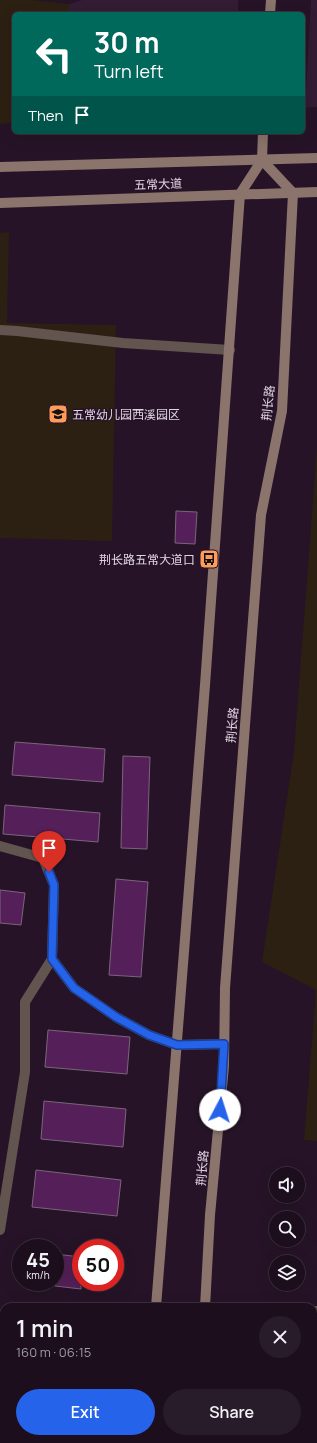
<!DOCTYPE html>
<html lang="en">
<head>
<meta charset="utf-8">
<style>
	body { margin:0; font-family:Manrope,"Noto Sans SC",sans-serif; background:#291c2a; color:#f1f3f6; height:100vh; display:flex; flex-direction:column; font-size:15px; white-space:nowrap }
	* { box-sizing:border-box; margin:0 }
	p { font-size:13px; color:#a09ca4 }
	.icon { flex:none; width:22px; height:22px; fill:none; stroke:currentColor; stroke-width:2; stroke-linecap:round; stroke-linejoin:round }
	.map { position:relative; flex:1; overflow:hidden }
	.panel { position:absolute; left:0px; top:1303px; width:317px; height:140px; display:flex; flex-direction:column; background:#1c0e1d; border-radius:12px 12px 0 0; box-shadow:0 4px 16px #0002,0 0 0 1px #3a2e3b }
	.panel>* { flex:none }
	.top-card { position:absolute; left:12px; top:12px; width:293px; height:122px; border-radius:6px; box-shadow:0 4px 16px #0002,0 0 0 1px #3a2e3b; background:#00695c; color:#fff; overflow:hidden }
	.buttons { position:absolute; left:269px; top:1167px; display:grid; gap:8px }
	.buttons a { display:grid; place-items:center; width:36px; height:36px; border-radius:50%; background:#1c0e1d; box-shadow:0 4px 16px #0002,0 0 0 1px #3a2e3b; font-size:20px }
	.speed { position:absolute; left:12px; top:1239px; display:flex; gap:8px; font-size:20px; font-weight:700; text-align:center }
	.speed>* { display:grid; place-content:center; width:52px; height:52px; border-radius:50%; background:#1c0e1d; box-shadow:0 4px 16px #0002,0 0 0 1px #3a2e3b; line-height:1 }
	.speed small { font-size:10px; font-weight:400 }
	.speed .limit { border:6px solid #d22; background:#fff; color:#111 }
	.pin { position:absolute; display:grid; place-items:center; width:34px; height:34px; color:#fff; margin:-41px -17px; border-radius:50% 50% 50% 0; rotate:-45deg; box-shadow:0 0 4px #0007 }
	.pin .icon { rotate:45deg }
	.me { position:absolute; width:44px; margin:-22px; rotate:5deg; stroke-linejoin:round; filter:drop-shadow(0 0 3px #0008) }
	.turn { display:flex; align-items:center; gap:14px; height:84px; padding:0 16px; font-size:18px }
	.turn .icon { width:52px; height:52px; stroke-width:2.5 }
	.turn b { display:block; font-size:28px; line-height:34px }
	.then { display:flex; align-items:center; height:38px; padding:0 16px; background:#0003; gap:8px; font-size:15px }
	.round { display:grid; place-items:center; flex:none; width:42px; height:42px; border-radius:21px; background:#291c2a }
	.headline { display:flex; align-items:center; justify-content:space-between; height:68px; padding:0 16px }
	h1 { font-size:24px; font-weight:600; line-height:30px }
	.cta { display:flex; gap:8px; margin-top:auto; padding:8px 16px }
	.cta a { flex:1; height:46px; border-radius:24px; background:#2563eb; color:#fff; font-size:16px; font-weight:600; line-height:46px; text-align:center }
	.cta a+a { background:#291c2a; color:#f1f3f6 }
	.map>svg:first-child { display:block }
</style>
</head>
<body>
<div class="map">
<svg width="317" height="1443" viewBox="0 0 317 1443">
	<rect width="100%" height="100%" fill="#261327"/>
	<!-- built -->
	<g fill="#331c34">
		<path d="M82,0H238V14H69V4Z"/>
		<path d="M311,0H317V107L305,108Z"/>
	</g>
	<!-- industrial -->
	<g fill="#2c2012">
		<path d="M0,0H31L69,4V14H14V123L0,124Z"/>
		<path d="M9,232L7,323L116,325L112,541L0,538V233Z"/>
		<path d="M317,446V1141L304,1140L316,990L262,962L294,752Z"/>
	</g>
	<!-- building -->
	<g fill="#552059" stroke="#7b647c">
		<path d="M176,511L197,512L195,544L175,543Z"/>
		<path d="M15,742L105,749L103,782L12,775Z"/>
		<path d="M123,756L150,757L147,849L121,848Z"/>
		<path d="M5,805L100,813L98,842L3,834Z"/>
		<path d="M116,879L148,882L141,977L109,975Z"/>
		<path d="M0,890L25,893L21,925L0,923Z"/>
		<path d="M48,1030L130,1037L127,1074L45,1067Z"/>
		<path d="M44,1101L126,1109L123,1147L41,1139Z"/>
		<path d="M36,1170L121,1180L117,1216L32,1207Z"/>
		<path d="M55,1254L81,1257V1289L55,1286Z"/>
	</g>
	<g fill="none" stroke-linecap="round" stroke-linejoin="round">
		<!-- minor -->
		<g stroke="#62544e" stroke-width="10">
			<path d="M0,330L17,331L123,343L230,350"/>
			<path d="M0,846L43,858L54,885L52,959L25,1002V1072L0,1230"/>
			<path d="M52,959L74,988L116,1017L149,1035L177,1045L224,1044"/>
			<path d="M313,1311H317"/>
		</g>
		<!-- secondary -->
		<g stroke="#8a746b" stroke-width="10">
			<path d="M270,14L271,0"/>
			<path d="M0,167L317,158"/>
			<path d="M0,203L317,192"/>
			<path d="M156,1307L205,685L240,194L262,160L263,132"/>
			<path d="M205,1307L210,1215L224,1066L225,988L261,515L282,411L293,193L262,160"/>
			<path d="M143,1443V1439"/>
			<path d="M191,1443V1439"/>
		</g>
	</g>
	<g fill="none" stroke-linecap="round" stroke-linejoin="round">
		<defs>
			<path id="route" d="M49,872L54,885L52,959L74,988L116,1017L149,1035L177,1045L224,1044L220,1110"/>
		</defs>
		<!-- route casing -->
		<use href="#route" stroke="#184099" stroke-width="10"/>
		<!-- route -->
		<use href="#route" stroke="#2563eb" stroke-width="7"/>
	</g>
	<!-- icons -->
	<defs>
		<symbol id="school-square" viewBox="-11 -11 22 22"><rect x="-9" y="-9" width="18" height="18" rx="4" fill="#ff9b5a" stroke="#261327"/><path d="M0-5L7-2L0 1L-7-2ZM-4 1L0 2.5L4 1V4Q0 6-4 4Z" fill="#111"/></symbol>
		<symbol id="bus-square" viewBox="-11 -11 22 22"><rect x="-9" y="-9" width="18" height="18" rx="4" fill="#ff9b5a" stroke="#261327"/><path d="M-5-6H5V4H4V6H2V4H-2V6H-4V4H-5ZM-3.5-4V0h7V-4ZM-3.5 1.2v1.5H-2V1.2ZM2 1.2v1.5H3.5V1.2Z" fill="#111"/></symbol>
	</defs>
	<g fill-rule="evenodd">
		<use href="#school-square" x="47" y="403" width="22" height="22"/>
		<use href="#bus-square" x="198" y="548" width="22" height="22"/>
	</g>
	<g text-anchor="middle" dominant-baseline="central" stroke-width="3" stroke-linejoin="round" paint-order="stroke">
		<!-- street labels -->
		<g font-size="12" fill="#e0d3e1" stroke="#261327">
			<text transform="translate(158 184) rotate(-2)">五常大道</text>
			<text transform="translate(268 403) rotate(-84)">荆长路</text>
			<text transform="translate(232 725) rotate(-85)">荆长路</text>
			<text transform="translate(202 1168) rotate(-85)">荆长路</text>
		</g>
		<!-- poi labels -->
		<g font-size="12" fill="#e0d3e1" stroke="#261327" text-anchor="start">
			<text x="72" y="414">五常幼儿园西溪园区</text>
			<text x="195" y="559" text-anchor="end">荆长路五常大道口</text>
		</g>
	</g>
</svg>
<div class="buttons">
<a><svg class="icon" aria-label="sound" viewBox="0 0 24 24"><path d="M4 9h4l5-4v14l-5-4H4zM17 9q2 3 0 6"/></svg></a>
<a><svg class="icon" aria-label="search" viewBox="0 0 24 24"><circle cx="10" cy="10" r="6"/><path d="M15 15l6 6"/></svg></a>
<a><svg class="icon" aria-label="layers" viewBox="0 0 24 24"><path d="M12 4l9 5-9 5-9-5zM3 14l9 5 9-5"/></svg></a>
</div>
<div class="speed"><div>45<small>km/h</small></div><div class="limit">50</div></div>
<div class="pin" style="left:49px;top:872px;background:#d93025"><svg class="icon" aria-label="arrive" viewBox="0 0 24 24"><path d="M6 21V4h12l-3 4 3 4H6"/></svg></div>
<svg class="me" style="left:220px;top:1110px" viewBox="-20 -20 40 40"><circle r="19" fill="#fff"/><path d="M0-13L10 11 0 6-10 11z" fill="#2563eb"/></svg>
<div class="top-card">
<div class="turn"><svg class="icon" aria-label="left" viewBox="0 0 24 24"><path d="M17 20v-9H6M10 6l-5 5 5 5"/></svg><div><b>30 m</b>Turn left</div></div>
<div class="then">Then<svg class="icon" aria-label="arrive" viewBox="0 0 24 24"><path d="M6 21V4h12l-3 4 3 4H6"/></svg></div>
</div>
<section class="panel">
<div class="headline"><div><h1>1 min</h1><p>160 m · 06:15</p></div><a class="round"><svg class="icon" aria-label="close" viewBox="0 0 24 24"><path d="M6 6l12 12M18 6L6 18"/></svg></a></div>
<div class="cta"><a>Exit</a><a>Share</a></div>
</section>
</div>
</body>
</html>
